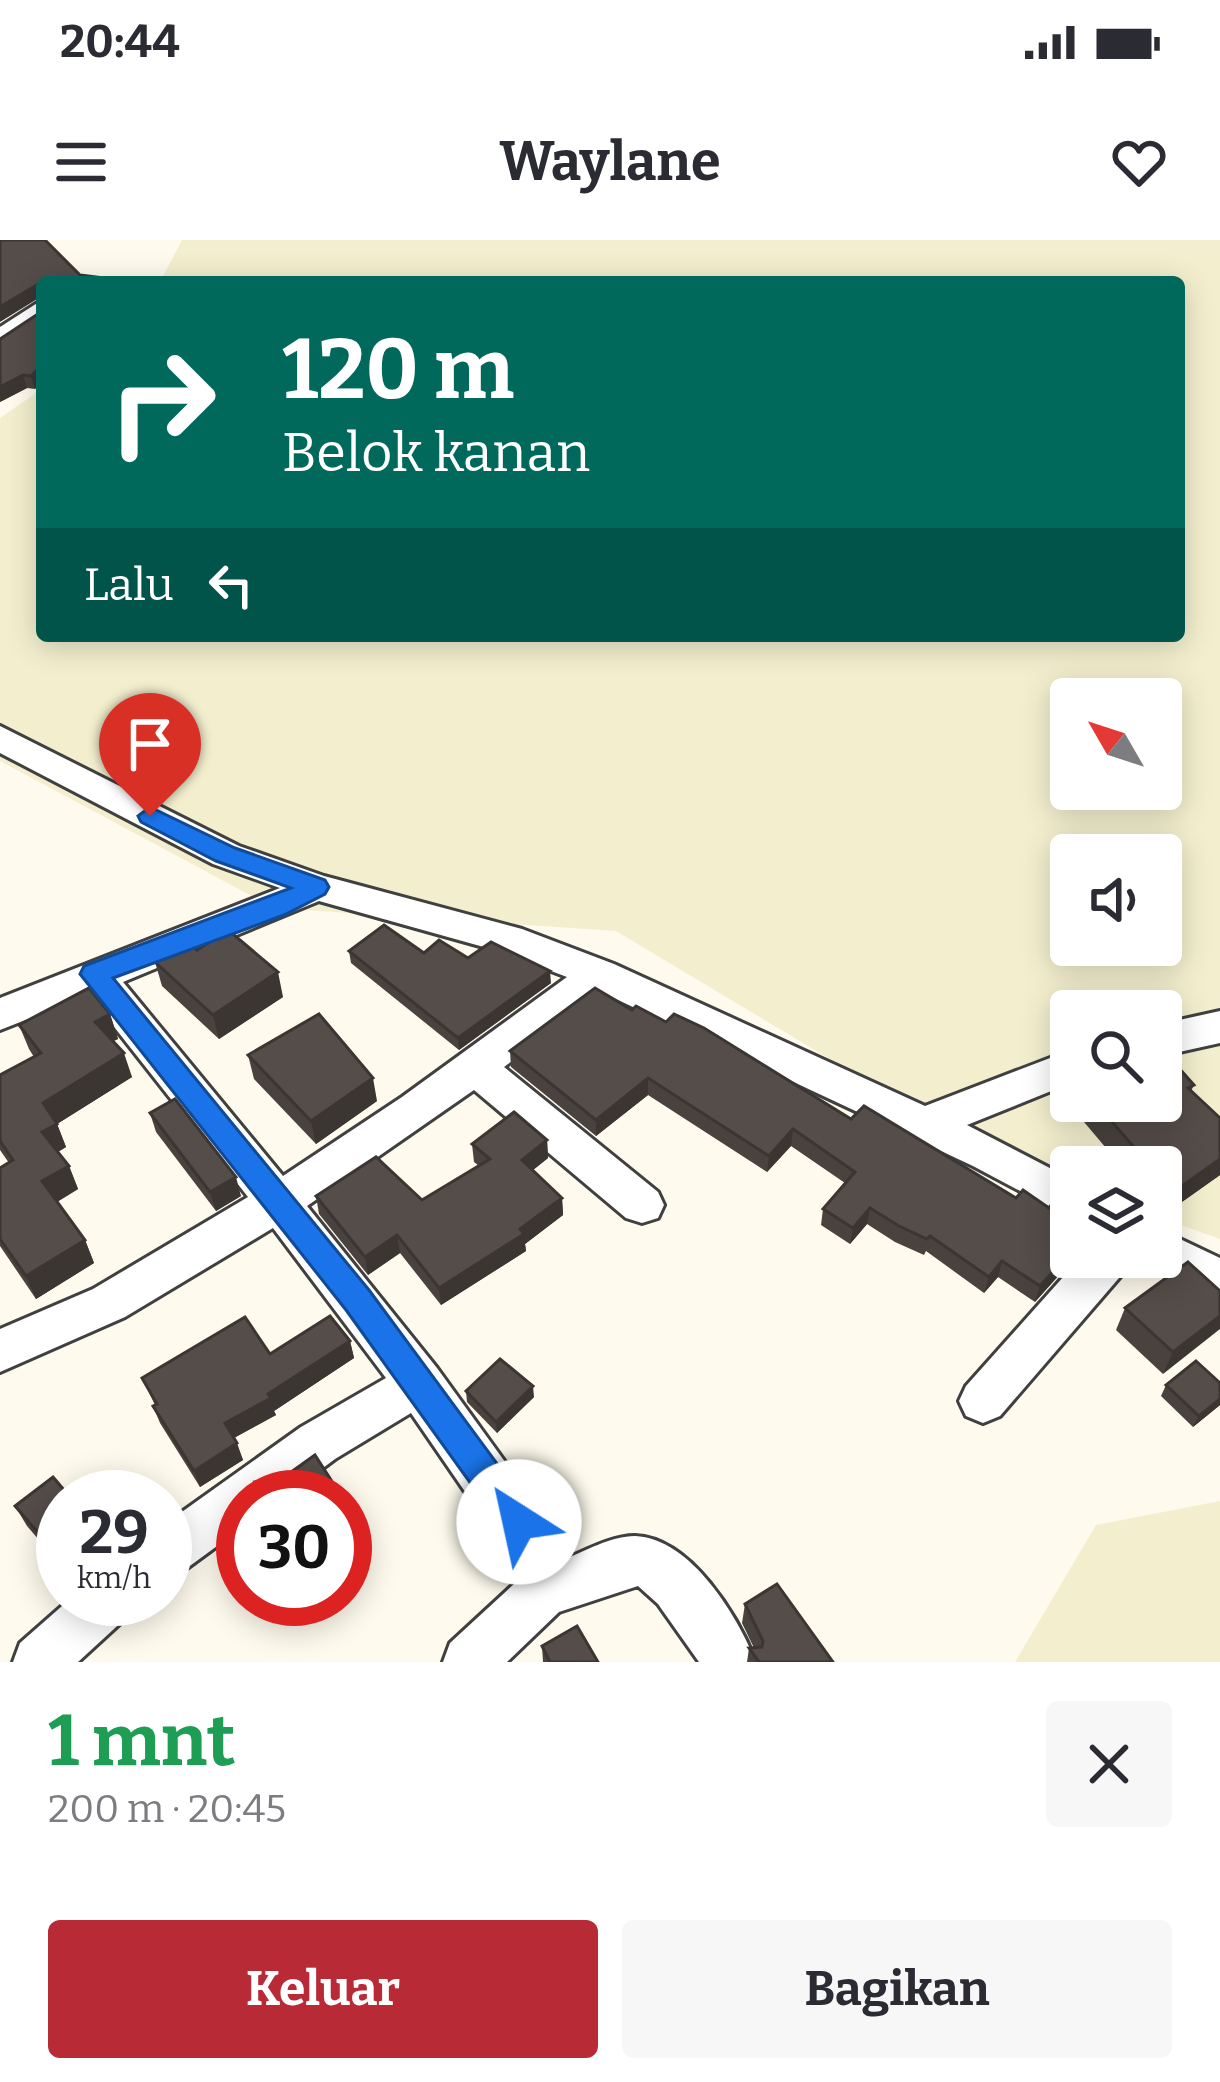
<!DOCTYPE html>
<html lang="id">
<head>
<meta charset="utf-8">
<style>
	body { margin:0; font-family:Bitter,serif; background:#f7f7f7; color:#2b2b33; height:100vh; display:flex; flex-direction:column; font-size:45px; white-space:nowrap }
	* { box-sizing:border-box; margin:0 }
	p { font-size:39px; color:#7c7c81 }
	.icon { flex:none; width:66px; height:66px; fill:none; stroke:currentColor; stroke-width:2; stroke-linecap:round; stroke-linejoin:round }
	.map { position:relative; height:1422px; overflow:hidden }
	.drawer { display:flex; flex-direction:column; background:#fff; flex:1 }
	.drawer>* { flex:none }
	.top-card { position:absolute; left:36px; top:36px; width:1149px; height:366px; border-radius:12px; box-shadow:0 6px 30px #0003; background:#00695c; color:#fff; overflow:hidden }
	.needle { width:78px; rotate:309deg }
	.controls { position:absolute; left:1050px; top:438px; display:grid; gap:24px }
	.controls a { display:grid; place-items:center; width:132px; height:132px; border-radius:12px; background:#fff; box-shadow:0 6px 30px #0003; font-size:60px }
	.speed { position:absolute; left:36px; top:1230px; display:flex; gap:24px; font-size:60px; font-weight:700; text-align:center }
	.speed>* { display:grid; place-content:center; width:156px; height:156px; border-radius:50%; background:#fff; box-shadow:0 6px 30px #0003; line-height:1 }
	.speed small { font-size:30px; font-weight:400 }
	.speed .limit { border:18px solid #d22; background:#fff; color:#111 }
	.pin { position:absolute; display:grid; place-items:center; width:102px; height:102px; color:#fff; margin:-123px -51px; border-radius:50% 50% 50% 0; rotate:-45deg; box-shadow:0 0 12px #0007 }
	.pin .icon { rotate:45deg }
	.me { position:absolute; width:132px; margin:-66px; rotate:325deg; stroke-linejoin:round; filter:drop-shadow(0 0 9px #0008) }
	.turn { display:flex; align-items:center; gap:42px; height:252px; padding:0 48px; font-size:54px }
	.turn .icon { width:156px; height:156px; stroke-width:2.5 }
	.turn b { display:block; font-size:84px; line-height:102px }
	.then { display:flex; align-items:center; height:114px; padding:0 48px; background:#0003; gap:24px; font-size:45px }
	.round { display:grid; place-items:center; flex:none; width:126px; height:126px; border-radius:12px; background:#f7f7f7 }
	.head { display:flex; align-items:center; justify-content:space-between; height:204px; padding:0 48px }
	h1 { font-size:72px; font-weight:700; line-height:90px; color:#1e9e55 }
	.cta { display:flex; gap:24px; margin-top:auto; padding:24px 48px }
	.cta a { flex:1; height:138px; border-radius:12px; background:#b72a36; color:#fff; font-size:48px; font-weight:700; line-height:138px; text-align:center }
	.cta a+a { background:#f7f7f7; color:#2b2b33 }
	.status { display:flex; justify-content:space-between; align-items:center; height:84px; padding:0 60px; background:#fff; direction:ltr }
	.status svg { height:33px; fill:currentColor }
	header { display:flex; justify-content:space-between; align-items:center; height:156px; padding:0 48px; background:#fff; font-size:54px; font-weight:700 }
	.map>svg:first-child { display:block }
</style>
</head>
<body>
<div class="status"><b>20:44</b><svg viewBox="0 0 49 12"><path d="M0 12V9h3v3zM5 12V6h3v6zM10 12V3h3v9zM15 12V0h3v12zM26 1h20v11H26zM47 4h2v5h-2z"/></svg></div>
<header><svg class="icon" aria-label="menu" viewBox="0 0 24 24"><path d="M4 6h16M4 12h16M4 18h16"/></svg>Waylane<svg class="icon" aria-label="heart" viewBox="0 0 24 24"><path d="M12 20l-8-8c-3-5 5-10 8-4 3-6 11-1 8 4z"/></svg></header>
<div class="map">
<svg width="1220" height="1422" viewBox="0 0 1220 1422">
	<rect width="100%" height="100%" fill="#fefaed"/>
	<!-- farmland -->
	<g fill="#f3efce" fill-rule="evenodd">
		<path d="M182,0H1220V999L1161,978V927H1071V945L988,914L616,691L274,668L0,521V178L42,149V396H1179V42H160ZM1071,459H1161V549H1071ZM1071,615H1161V705H1071ZM1071,771H1161V861H1071Z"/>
		<path d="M1220,1261V1422H1015L1096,1285Z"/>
	</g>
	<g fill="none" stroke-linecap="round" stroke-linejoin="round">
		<defs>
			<g id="minor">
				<path d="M42,60V81L0,108V87Z"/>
				<path d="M0,486L239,606L324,636L522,689L614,724L925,866L1071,810V843L967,885L1071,939V978L973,926L603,753L504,827L658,952L664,965L658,978L642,983L626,978L474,850L307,966L437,1128L537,1266L563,1320C585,1311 611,1296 635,1296C691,1298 738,1377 756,1422H699L658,1364L638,1346L559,1372L507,1422H443L450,1403L514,1344L512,1320L411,1173L335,1219L284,1257H243V1287L183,1331L165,1339V1284L301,1187L386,1138L273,988L125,1077L0,1132V1089L93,1049L248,957L89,755L0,790V758L280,648L213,624L0,513ZM319,661L498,711L567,737L402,857L283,936L123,742Z"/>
				<path d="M1220,771V803L1161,816V784Z"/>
				<path d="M1161,990L1220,1018V1061L1145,1023L1142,1017H1161Z"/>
				<path d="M1081,1017H1131L1125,1031L1000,1176L983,1183L966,1176L959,1161L966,1146Z"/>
				<path d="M70,1359H135L127,1377L78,1422H13L20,1403Z"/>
			</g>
		</defs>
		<!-- minor casing -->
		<use href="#minor" stroke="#404040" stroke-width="6"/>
		<!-- minor -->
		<use href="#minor" fill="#fff" fill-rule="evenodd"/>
	</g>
	<!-- wall -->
	<g fill="#49423f">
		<path d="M45,0L42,141L35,149L27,148L0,162L41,72Z"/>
		<path d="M197,710L283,757L219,799L162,746L155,722Z"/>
		<path d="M349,711L424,713L468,718L551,743L459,810L351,723Z"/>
		<path d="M632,770L1071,1017H1075L1035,1062L998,1037L984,1053L926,1011L924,1015L895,1002L867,984L850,1004L821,985L823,969L845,943L791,906L767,932L648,855L596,896L511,827L510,811Z"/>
		<path d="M110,774L118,799L113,801L132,837L57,884L66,907L58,912L69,926L78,949L57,962L85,1000L94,1023L36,1059L0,1006V928L9,923L0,910V835L34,817L29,809L19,785Z"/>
		<path d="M248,815L377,861L316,904L254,839Z"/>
		<path d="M1194,845L1191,851L1220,878V935L1172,969L1161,958V927H1122L1079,876L1084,861H1161Z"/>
		<path d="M150,873L241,956L216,971L156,892Z"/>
		<path d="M547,900L548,918L533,930L562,958L563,975L525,1004L526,1011L441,1065L400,1013L368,1035L319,974L316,956L422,960L479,926L474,922L472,904Z"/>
		<path d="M1220,1051L1163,1134L1116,1090L1125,1068Z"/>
		<path d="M350,1101L354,1118L274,1171L276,1175L234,1198L243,1220L200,1247L160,1183L153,1166L155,1165L142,1138Z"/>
		<path d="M1220,1143V1165L1193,1187L1161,1156L1166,1145Z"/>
		<path d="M466,1151L534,1157L497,1193L467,1162Z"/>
		<path d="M63,1257V1328L27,1286L15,1266Z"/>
		<path d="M745,1364L833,1422H747L749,1408H754L742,1383Z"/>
		<path d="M542,1406L598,1422H543Z"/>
	</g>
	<!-- shaded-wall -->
	<g fill="#3c3633">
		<path d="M40,43L42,56L0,82V67Z"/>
		<path d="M42,125V141L35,149L31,136Z"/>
		<path d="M23,135L27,148L0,162V147Z"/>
		<path d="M550,731L551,743L459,810L458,798Z"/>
		<path d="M278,732L283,757L219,799L213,775Z"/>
		<path d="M110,774L118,799L103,806L95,782Z"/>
		<path d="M124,813L132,837L57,884L66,907L52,915L42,892L43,863Z"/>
		<path d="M373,838L377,861L316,904L311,881Z"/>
		<path d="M648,838V855L596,896V880Z"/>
		<path d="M793,889L791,906L767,932L769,916Z"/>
		<path d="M547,900L548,918L523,938L522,920Z"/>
		<path d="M1220,919V935L1172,969L1182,946Z"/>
		<path d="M69,926L78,949L52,965L42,941Z"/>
		<path d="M236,937L241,956L216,971L210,952Z"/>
		<path d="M562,958L563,975L525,1004L526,1011L441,1065L439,1048Z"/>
		<path d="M870,968L867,984L850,1004L853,988Z"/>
		<path d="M397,995L400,1013L368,1035L365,1017Z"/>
		<path d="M85,1000L94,1023L36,1059L26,1036Z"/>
		<path d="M1071,1012V1017H1075L1035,1062L1040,1046Z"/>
		<path d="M1002,1021L998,1037L984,1053L989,1037Z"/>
		<path d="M1220,1076V1089L1163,1134L1173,1112Z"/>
		<path d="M350,1101L354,1118L274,1171L276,1175L230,1200L225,1183Z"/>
		<path d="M533,1146L534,1157L497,1193L496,1182Z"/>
		<path d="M1220,1159V1165L1193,1187L1199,1176Z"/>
		<path d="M237,1203L243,1220L200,1247L194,1231Z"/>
		<path d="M363,1289L368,1309L345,1324V1300Z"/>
		<path d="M63,1308V1325L56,1313Z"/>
	</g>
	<!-- building -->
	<g fill="#554d49" stroke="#3c3633" stroke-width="3">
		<path d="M0,0H45L80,35L121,40L119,42H42V125L31,136L23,135L0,147V99L41,72L40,43L0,67Z"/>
		<path d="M384,685L424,713L439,700L468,718L491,702L550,731L458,798L349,711Z"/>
		<path d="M228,690L278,732L213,775L155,722L188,702L197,710Z"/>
		<path d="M89,748L110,774L95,782L124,813L43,863L57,884L42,892L69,926L42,941L85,1000L26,1036L0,999V928L13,920L0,901V835L41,813L19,785Z"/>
		<path d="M595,748L632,770L636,766L666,782L674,774L704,788L851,879L864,866L1016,958L1023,950L1049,968L1055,960L1071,970V1012L1040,1046L1002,1021L989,1037L930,996L927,999L899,986L870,968L853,988L823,969L855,932L793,889L769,916L648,838L596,880L510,811Z"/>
		<path d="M319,774L373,838L311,881L248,815Z"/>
		<path d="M1170,818L1194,845L1188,848L1220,878V919L1182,946L1151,917L1145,920L1094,861H1161V821Z"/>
		<path d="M175,859L236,937L210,952L150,873Z"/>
		<path d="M514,872L547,900L522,920L562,958L520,989L524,994L439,1048L397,995L365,1017L316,956L376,917L422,960L490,919L472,904Z"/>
		<path d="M1188,1022L1220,1051V1076L1173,1112L1125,1068Z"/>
		<path d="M330,1076L350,1101L268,1154L271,1158L225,1183L237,1203L194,1231L153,1166L157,1164L142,1138L245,1077L270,1114Z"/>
		<path d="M500,1119L533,1146L496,1182L466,1151Z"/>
		<path d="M1196,1121L1220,1143V1159L1199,1176L1166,1145Z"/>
		<path d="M315,1215L342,1257H264L255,1242L280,1240Z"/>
		<path d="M53,1237L70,1257H63V1308L56,1313L15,1266Z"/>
		<path d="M345,1261L363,1289L345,1300Z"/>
		<path d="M777,1344L833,1422H759L749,1408L762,1407L763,1401L745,1364Z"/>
		<path d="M577,1386L598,1422H550L542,1406Z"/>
	</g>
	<!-- route -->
	<path fill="#1a73e8" stroke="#114b97" stroke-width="3" d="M150,567L235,608L325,640L329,647L325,654L284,675L113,738L369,1050L532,1271L537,1282L532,1294L519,1299L507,1294L346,1070L80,734L84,726L291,648L216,621L141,582L138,576Z"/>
</svg>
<div class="controls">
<a><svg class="needle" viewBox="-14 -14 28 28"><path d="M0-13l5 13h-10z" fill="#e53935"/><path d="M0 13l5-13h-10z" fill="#7c7c81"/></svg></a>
<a><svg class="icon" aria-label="sound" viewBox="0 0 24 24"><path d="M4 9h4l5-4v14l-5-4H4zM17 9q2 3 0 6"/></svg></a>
<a><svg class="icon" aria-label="search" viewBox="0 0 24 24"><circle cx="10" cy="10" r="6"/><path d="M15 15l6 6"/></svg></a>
<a><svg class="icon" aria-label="layers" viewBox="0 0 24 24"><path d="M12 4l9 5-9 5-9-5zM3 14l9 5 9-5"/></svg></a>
</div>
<div class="speed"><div>29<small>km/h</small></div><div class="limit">30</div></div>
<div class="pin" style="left:150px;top:576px;background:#d93025"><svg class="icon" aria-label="arrive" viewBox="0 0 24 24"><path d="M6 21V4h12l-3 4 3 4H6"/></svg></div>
<svg class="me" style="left:519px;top:1282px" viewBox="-20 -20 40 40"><circle r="19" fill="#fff"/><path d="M0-13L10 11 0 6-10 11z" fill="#1a73e8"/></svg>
<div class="top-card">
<div class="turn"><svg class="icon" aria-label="right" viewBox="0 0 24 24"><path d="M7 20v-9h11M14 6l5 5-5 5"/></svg><div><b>120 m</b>Belok kanan</div></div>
<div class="then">Lalu<svg class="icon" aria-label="left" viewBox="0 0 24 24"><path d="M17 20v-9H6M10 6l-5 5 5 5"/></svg></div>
</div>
</div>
<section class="drawer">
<div class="head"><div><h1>1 mnt</h1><p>200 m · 20:45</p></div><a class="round"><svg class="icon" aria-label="close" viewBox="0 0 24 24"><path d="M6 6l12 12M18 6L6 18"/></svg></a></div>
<div class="cta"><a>Keluar</a><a>Bagikan</a></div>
</section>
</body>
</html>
